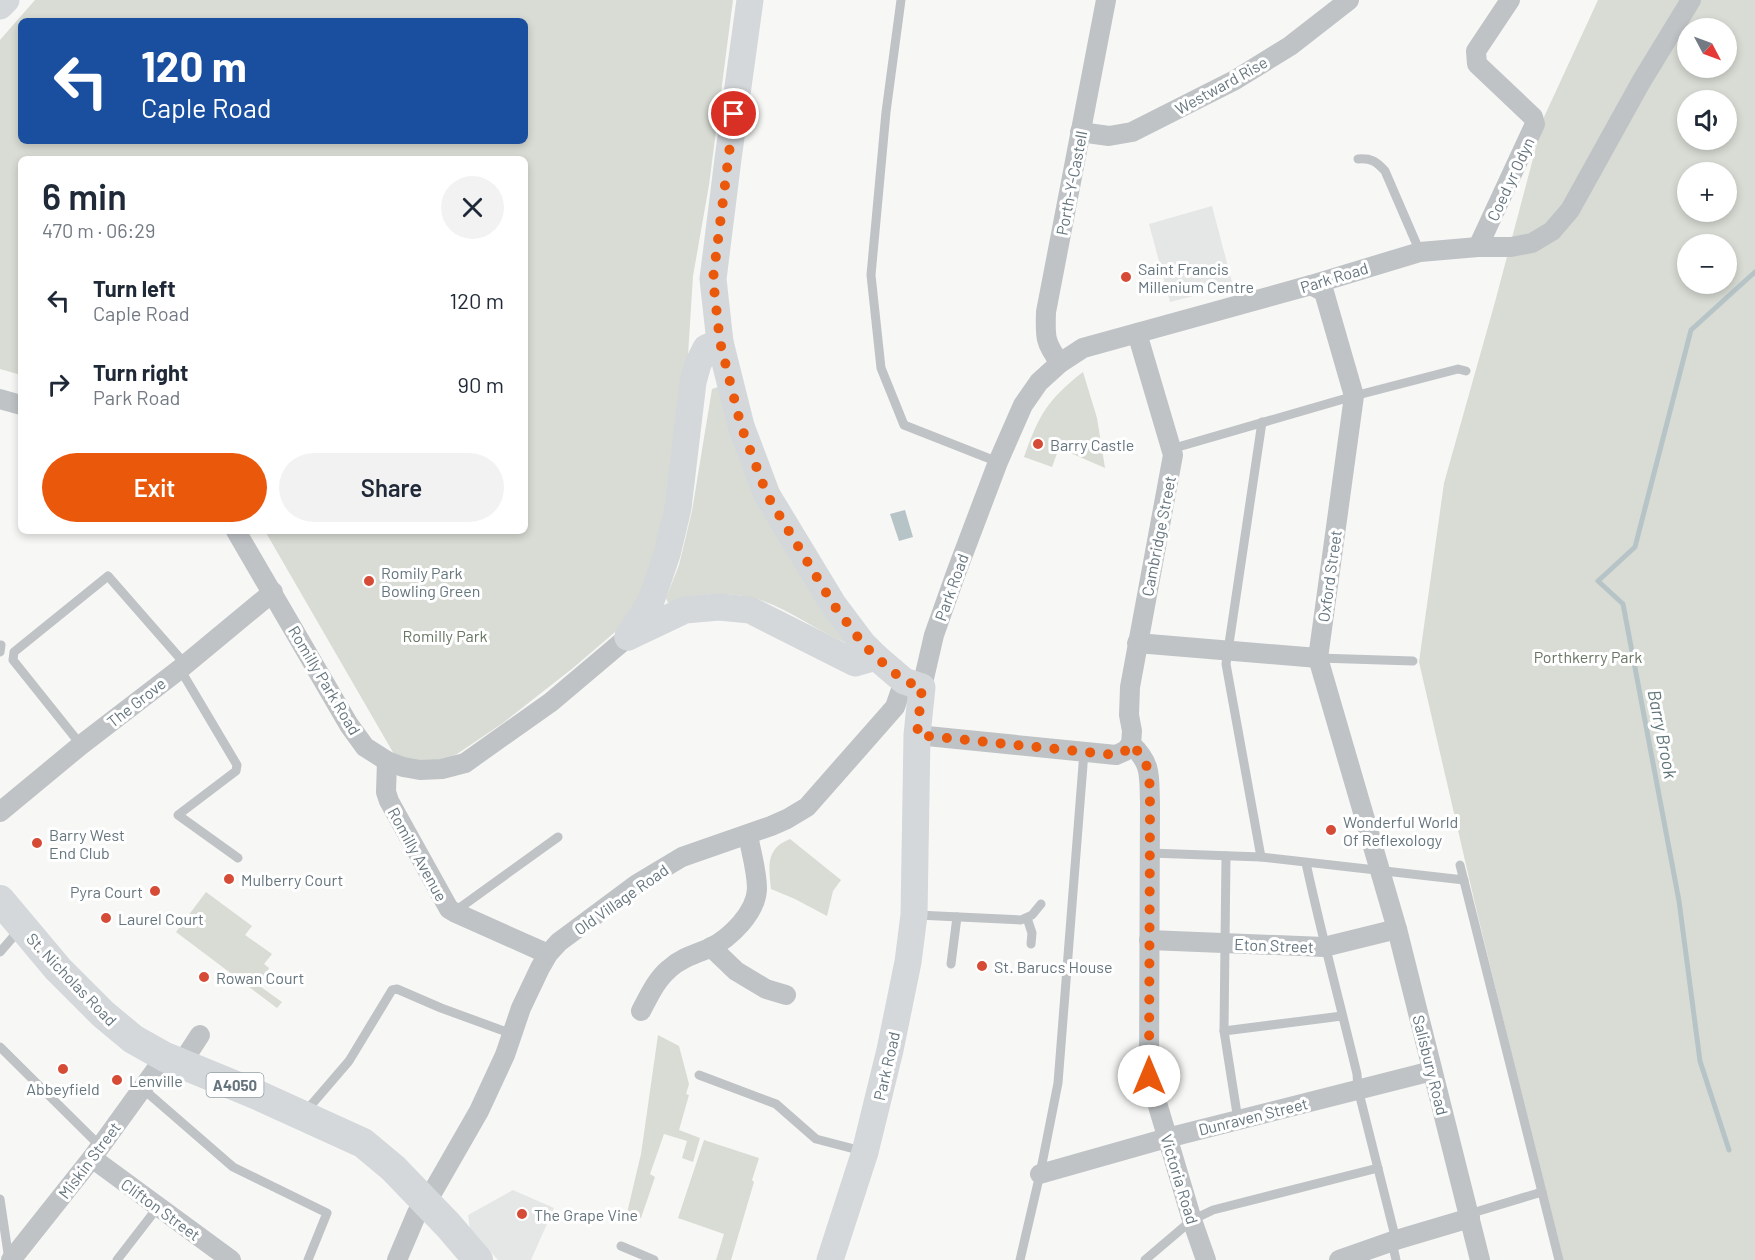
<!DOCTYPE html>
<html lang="en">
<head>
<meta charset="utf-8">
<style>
	body { margin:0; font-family:Barlow,sans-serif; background:#f2f2f3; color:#1f2937; height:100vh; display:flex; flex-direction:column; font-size:22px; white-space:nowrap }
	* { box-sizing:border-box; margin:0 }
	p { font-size:20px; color:#747a83 }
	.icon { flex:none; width:33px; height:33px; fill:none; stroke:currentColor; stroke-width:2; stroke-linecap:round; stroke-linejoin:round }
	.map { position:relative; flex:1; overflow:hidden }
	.details { position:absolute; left:18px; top:156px; width:510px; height:378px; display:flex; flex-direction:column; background:#fff; border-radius:9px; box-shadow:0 3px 9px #0003 }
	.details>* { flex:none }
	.top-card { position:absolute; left:18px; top:18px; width:510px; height:126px; border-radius:9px; box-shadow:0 3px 9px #0003; background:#1a4fa0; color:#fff; overflow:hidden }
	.needle { width:39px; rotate:131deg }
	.fabs { position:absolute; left:1677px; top:18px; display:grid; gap:12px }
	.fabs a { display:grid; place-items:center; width:60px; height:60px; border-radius:50%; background:#fff; box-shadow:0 3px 9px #0003; font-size:30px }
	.pin { position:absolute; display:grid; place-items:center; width:51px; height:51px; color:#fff; margin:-26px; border:3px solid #fff; border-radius:50%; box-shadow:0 2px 6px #0007 }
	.me { position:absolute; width:66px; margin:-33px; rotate:0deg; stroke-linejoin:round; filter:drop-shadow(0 0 4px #0008) }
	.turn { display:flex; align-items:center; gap:21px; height:126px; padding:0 24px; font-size:27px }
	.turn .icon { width:78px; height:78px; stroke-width:2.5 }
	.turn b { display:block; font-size:42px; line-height:51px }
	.round { display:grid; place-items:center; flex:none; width:63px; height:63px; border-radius:32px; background:#f2f2f3 }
	.summary { display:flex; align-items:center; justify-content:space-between; height:102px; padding:0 24px }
	h1 { font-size:36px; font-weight:600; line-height:45px }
	.cta { display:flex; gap:12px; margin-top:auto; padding:12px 24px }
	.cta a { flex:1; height:69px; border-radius:36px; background:#ea580c; color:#fff; font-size:24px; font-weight:600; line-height:69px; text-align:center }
	.cta a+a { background:#f2f2f3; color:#1f2937 }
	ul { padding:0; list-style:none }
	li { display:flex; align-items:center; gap:18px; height:84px; padding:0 24px }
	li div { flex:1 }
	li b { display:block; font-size:22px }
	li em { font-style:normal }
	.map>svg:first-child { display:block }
</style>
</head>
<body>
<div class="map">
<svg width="1755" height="1260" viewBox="0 0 1755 1260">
	<rect width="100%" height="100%" fill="#f7f7f5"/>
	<!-- built -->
	<g fill="#e5e7e6">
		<path d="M1212,206L1233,286L1170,302L1149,224Z"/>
		<path d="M513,1190L554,1208L531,1260H498L470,1229L468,1215Z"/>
	</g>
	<!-- green -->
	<g fill="#d8dcd4" fill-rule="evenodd">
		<path d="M35,0H733L709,185L693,276L688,355L658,561L629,620L573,668L503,723L457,754L428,767L398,761L265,531H525V159H21V375L0,369V40ZM21,21H525V141H21Z"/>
		<path d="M1598,0H1755V1260H1562L1476,908L1419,662L1444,483L1495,302L1544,117ZM1688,28H1726V68H1688ZM1688,100H1726V140H1688ZM1688,172H1726V212H1688ZM1688,244H1726V284H1688Z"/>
		<path d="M1083,372L1097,418L1105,468L1059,448L1052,467L1024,457C1039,415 1047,400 1083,372Z"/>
		<path d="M718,387L846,643C815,630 786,607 754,598C726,591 695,594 668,603L666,598L679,565L692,511L712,389Z"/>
		<path d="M790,839L841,880L833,891L827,916L795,899L771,889C769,866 765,849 790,839Z"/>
		<path d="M206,892L252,926L245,935L272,954L264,964L269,968L261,987L282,1002L277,1008L176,932Z"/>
		<path d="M658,1035L679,1046L689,1084L686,1094L689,1095L679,1130L700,1138L693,1162L682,1158L687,1141L664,1134L650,1174L655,1177L641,1218L627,1213L641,1154Z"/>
		<path d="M704,1140L759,1158L752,1180L754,1182L731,1260H716L724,1234L678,1218Z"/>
	</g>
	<!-- water -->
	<path fill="#b7c4c7" d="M905,510L913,537L899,541L890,514Z"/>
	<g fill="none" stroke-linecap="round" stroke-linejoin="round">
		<!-- stream -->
		<path stroke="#b7c4c7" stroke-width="5" d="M1729,1150L1700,1061L1679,901L1623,604L1598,581L1635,547L1691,330L1755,272"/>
		<!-- lane -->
		<g stroke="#bfc3c6" stroke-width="9">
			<path d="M901,0L886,112L871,275L881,368L904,425L998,462"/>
			<path d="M1358,159C1371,158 1376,161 1385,171L1420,252"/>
			<path d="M1171,449L1354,396L1458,369L1466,371"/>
			<path d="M0,652L1,645"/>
			<path d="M1318,658L1413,661"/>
			<path d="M180,669L237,765L236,771L178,815L238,858"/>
			<path d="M81,745L13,660L14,652L108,576L185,664"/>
			<path d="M1150,853L1261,857L1464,880"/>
			<path d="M1226,856L1224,1031L1238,1120"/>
			<path d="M1261,857L1226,664L1262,422"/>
			<path d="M1306,863C1321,933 1340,1003 1357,1074L1358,1089L1396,1240"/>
			<path d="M1460,865L1542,1192"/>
			<path d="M454,912L558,837"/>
			<path d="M917,915L1021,920L1032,915L1041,904"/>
			<path d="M1027,918L1032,933L1031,944"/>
			<path d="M0,952L20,929"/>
			<path d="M951,964L957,917"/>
			<path d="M1224,1031L1342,1016"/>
			<path d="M0,1047L100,1146"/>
			<path d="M699,1075L776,1104L816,1139L862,1151"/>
			<path d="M142,1088L233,1167L327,1213L308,1260"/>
			<path d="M306,1111L349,1061L392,990L397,989L441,1008L512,1034"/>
			<path d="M0,1199L9,1260"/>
			<path d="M1469,1214L1542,1192L1559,1260"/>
			<path d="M1392,1242L1396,1260"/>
			<path d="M621,1246L654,1260"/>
			<path d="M117,1260L158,1207"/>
			<path d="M1020,1260L1040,1174L1058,1083L1084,752"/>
			<path d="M1145,1260L1192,1220L1213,1210L1378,1168"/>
		</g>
		<!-- street -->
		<g stroke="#bfc3c6" stroke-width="20">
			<path d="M1080,132L1109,136L1132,132L1235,80L1290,46L1349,0"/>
			<path d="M1478,247L1535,124L1533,117L1477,64L1476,51L1510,0"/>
			<path d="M1311,285L1324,292L1354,396L1318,658L1397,929L1480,1260"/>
			<path d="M1060,363C1045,343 1045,337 1046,312L1106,0"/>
			<path d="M0,399L21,405"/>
			<path d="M236,531L349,725L365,747L387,761L403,767L420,770L442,769L465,763L551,702L628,637"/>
			<path d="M1137,643L1318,658"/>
			<path d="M922,687L934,635L956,573L998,462L1023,405L1039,382L1060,363L1083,348L1311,285L1420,252L1478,247H1511L1532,243L1552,231L1570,210L1641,82L1691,0"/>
			<path d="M917,735L1116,755L1125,751L1131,744"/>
			<path d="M1131,744C1152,764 1149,775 1150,803L1149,1076L1192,1220L1206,1260"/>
			<path d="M1131,744L1132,731L1129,715L1130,687L1173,455L1137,333"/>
			<path d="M387,761L386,792L389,801L449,909L454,912L548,954"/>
			<path d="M0,812L81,745L180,669L273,592"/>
			<path d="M1149,940L1324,947L1397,929"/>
			<path d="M711,947L736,971L766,989L786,995"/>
			<path d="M641,1011C649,996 656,980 669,969C681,958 695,954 710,948C730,938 756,913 757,889C757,871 751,852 748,835"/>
			<path d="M181,1064L200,1035"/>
			<path d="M92,1158L231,1260"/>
			<path d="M1040,1174L1167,1138L1432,1071"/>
			<path d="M11,1260L92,1158L165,1057"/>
			<path d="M397,1260L417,1213L432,1193L479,1111L505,1055L521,1008L540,968L548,954L559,942L637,884L682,857L771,826L787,819L807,807L895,707L904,681"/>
			<path d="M1339,1260L1396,1240L1470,1218"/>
		</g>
		<!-- secondary -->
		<g stroke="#d4d8db" stroke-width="27">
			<path d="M750,0L728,159L713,279L720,342L741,426L767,495L833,604L863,644L876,657L904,681L922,687L917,735L914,915L908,962L890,1050L865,1152L830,1260"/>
			<path d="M0,6L6,0"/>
			<path d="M628,637L651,601L667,554L678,508L693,382L698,364L706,348L720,342"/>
			<path d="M628,637L685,610L719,607L750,610L855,663L876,657"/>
		</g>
		<!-- primary -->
		<path stroke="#d4d8db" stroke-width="30" d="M0,900L58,969L103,1014L133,1039L165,1057L253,1093L363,1143L393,1168L448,1225L478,1260"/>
	</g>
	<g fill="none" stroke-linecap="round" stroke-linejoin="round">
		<!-- route -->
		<path stroke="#ea580c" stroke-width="10" stroke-dasharray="0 18" d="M734,114L713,279L720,342L741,426L767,495L833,604L863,644L876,657L904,681L922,687L917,735L1116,755L1125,751L1131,744C1152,765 1149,775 1150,803L1149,1076"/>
	</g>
	<!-- markers -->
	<g fill="#d64b36" stroke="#fff" stroke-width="2">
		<circle cx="1126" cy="277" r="6"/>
		<circle cx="1038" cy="444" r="6"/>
		<circle cx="369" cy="581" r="6"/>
		<circle cx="1331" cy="830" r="6"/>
		<circle cx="37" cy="843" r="6"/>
		<circle cx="229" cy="879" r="6"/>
		<circle cx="155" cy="891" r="6"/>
		<circle cx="106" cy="918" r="6"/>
		<circle cx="982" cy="966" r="6"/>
		<circle cx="204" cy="977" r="6"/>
		<circle cx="63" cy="1069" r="6"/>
		<circle cx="117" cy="1080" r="6"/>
		<circle cx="522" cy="1214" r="6"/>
	</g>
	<g text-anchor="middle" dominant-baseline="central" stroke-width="6" stroke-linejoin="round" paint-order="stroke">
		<!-- shield labels -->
		<rect fill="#fff" stroke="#939ea5" stroke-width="1.5" x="206.5" y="1073" width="57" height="24" rx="4.5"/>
		<g font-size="15" font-weight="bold" fill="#65757e">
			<text x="235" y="1085">A4050</text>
		</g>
		<!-- street labels -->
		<g font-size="16" fill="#65757e" stroke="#fff">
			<text transform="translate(1221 85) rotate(-29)">Westward Rise</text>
			<text transform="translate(1510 179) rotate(-65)">Coed yr Odyn</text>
			<text transform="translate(1071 183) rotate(-79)">Porth-Y-Castell</text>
			<text transform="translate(1334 277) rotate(-17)">Park Road</text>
			<text transform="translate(1158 536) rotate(-79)">Cambridge Street</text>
			<text transform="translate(1329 576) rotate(-82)">Oxford Street</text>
			<text transform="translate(951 587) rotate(-70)">Park Road</text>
			<text transform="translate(325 680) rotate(59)">Romilly Park Road</text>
			<text transform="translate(136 702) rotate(-38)">The Grove</text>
			<text transform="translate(418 854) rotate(61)">Romilly Avenue</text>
			<text transform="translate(621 899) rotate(-35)">Old Village Road</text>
			<text transform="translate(1274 945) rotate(2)">Eton Street</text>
			<text transform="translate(72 979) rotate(46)">St. Nicholas Road</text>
			<text transform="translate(1431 1065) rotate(76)">Salisbury Road</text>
			<text transform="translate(886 1066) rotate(-77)">Park Road</text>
			<text transform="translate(1253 1116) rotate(-14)">Dunraven Street</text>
			<text transform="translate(89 1160) rotate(-53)">Miskin Street</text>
			<text transform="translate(1180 1179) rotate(73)">Victoria Road</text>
			<text transform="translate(161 1209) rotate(36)">Clifton Street</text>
		</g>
		<!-- poi labels -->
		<g font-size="16" fill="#65757e" stroke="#fff" text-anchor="start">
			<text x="1138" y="268">Saint Francis<tspan x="1138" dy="18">Millenium Centre</tspan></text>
			<text x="1050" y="444">Barry Castle</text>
			<text x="381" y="572">Romily Park<tspan x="381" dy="18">Bowling Green</tspan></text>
			<text x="1343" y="821">Wonderful World<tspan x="1343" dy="18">Of Reflexology</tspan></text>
			<text x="49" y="834">Barry West<tspan x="49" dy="18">End Club</tspan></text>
			<text x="241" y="879">Mulberry Court</text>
			<text x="143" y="891" text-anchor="end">Pyra Court</text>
			<text x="118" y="918">Laurel Court</text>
			<text x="994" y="966">St. Barucs House</text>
			<text x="216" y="977">Rowan Court</text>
			<text x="129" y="1080">Lenville</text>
			<text x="63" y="1088" text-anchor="middle">Abbeyfield</text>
			<text x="534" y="1214">The Grape Vine</text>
		</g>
		<!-- park labels -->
		<g font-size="16" fill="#687663" stroke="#fff">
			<text x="445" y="635">Romilly Park</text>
			<text x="1588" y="656">Porthkerry Park</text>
		</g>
		<!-- water labels -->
		<g font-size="18" font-style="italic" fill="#5f7478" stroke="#fff">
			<text transform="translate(1663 734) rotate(79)">Barry Brook</text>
		</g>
	</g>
</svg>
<div class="fabs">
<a><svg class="needle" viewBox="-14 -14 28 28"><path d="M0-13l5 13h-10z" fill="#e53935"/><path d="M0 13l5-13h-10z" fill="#747a83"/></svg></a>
<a><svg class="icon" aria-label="sound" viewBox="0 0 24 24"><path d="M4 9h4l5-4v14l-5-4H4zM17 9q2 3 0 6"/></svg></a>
<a>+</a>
<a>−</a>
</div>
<div class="pin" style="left:734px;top:114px;background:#d93025"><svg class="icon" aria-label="arrive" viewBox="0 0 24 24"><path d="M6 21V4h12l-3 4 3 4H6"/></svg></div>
<svg class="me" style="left:1149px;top:1076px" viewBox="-20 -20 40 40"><circle r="19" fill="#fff"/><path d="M0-13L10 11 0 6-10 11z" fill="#ea580c"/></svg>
<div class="top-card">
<div class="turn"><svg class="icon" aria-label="left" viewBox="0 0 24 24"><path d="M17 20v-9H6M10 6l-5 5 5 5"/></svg><div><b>120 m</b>Caple Road</div></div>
</div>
<section class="details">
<div class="summary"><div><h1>6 min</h1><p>470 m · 06:29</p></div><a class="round"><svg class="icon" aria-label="close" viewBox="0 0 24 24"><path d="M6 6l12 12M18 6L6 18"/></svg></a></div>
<ul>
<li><svg class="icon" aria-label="left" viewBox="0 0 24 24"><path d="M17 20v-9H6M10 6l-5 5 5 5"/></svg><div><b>Turn left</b><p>Caple Road</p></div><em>120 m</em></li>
<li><svg class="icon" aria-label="right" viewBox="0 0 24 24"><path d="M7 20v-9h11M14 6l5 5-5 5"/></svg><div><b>Turn right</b><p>Park Road</p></div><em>90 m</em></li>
</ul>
<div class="cta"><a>Exit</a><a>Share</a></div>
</section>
</div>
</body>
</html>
